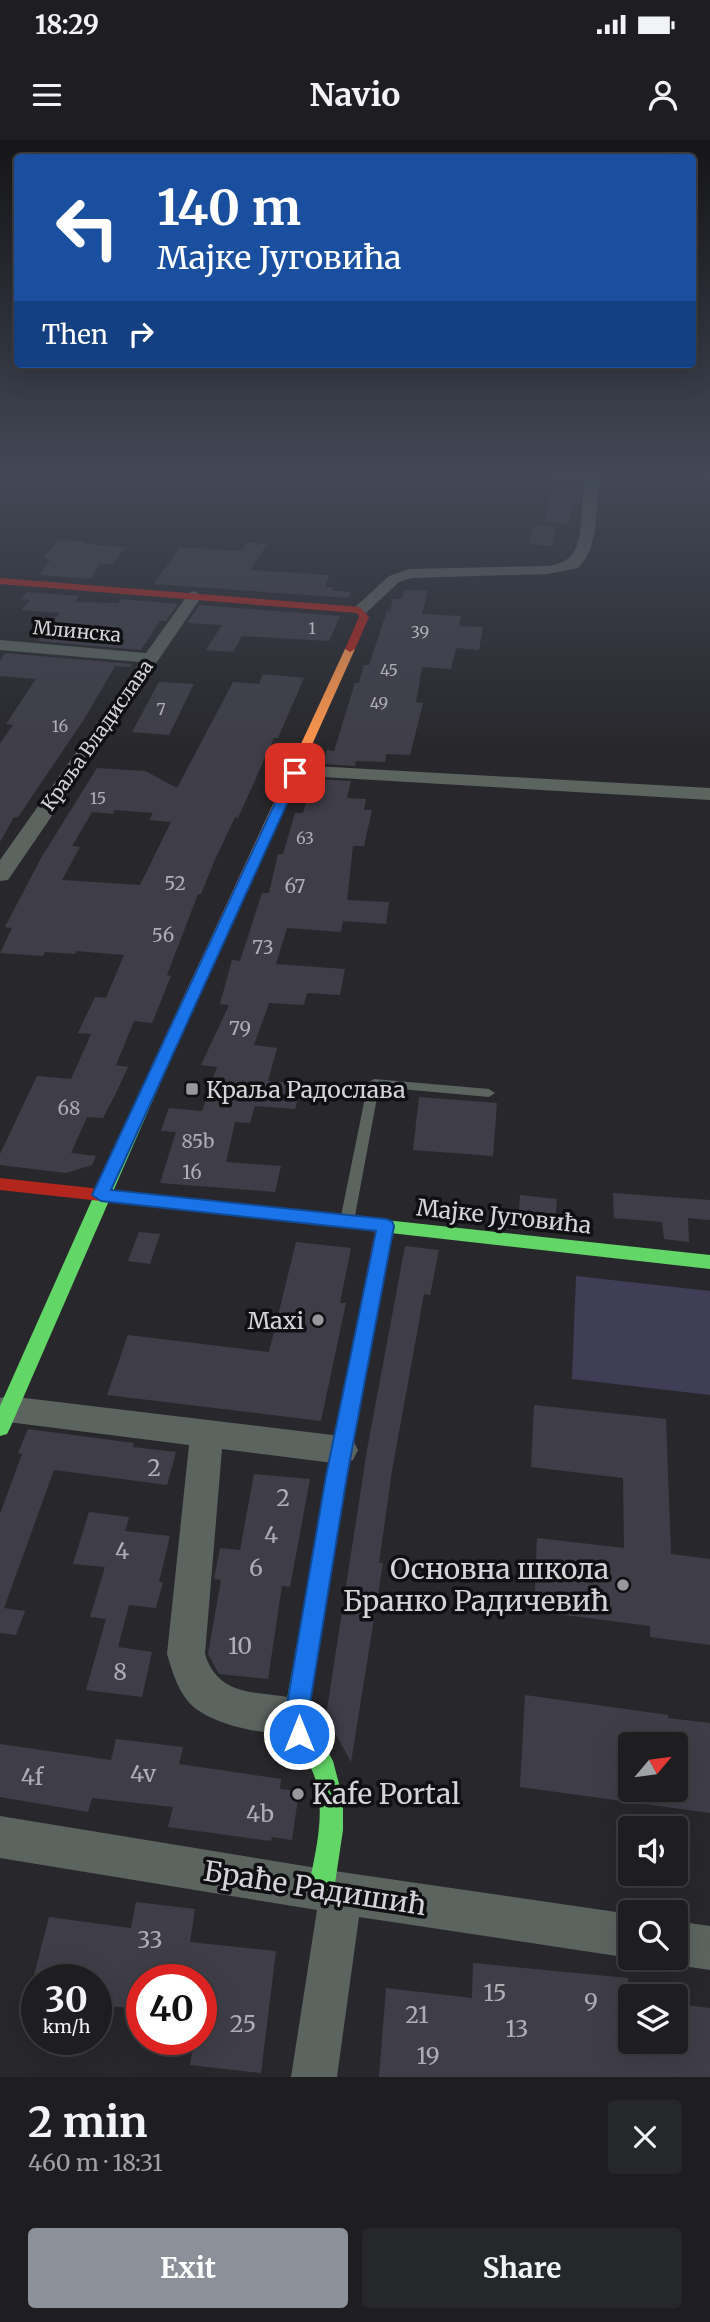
<!DOCTYPE html>
<html lang="en">
<head>
<meta charset="utf-8">
<style>
	body { margin:0; font-family:Merriweather,serif; background:#26272a; color:#f1f3f6; height:100vh; display:flex; flex-direction:column; font-size:26px; white-space:nowrap }
	* { box-sizing:border-box; margin:0 }
	p { font-size:23px; color:#a1a2a5 }
	.icon { flex:none; width:38px; height:38px; fill:none; stroke:currentColor; stroke-width:2; stroke-linecap:round; stroke-linejoin:round }
	.map { position:relative; height:1937px; overflow:hidden }
	.sheet { display:flex; flex-direction:column; background:#1e1e21; flex:1 }
	.sheet>* { flex:none }
	.banner { position:absolute; left:14px; top:14px; width:682px; height:214px; border-radius:7px; box-shadow:0 7px 28px #0002,0 0 0 2px #3c3c3f; background:#1a4fa0; color:#fff; overflow:hidden }
	.needle { width:46px; rotate:61deg }
	.buttons { position:absolute; left:618px; top:1592px; display:grid; gap:14px }
	.buttons a { display:grid; place-items:center; width:70px; height:70px; border-radius:7px; background:#1e1e21; box-shadow:0 7px 28px #0002,0 0 0 2px #3c3c3f; font-size:35px }
	.speed { position:absolute; left:21px; top:1824px; display:flex; gap:14px; font-size:35px; font-weight:700; text-align:center }
	.speed>* { display:grid; place-content:center; width:91px; height:91px; border-radius:50%; background:#1e1e21; box-shadow:0 7px 28px #0002,0 0 0 2px #3c3c3f; line-height:1 }
	.speed small { font-size:18px; font-weight:400 }
	.speed .limit { border:10px solid #d22; background:#fff; color:#111 }
	.pin { position:absolute; display:grid; place-items:center; width:60px; height:60px; color:#fff; margin:-30px; border-radius:14px; box-shadow:0 4px 10px #0006 }
	.me { position:absolute; width:77px; margin:-38px; rotate:0deg; stroke-linejoin:round; filter:drop-shadow(0 0 5px #0008) }
	.turn { display:flex; align-items:center; gap:24px; height:147px; padding:0 28px; font-size:32px }
	.turn .icon { width:91px; height:91px; stroke-width:2.5 }
	.turn b { display:block; font-size:49px; line-height:60px }
	.then { display:flex; align-items:center; height:66px; padding:0 28px; background:#0003; gap:14px; font-size:26px }
	.round { display:grid; place-items:center; flex:none; width:74px; height:74px; border-radius:7px; background:#26272a }
	.overview { display:flex; align-items:center; justify-content:space-between; height:119px; padding:0 28px }
	h1 { font-size:42px; font-weight:700; line-height:52px }
	.cta { display:flex; gap:14px; margin-top:auto; padding:14px 28px }
	.cta a { flex:1; height:80px; border-radius:7px; background:#8c9099; color:#fff; font-size:28px; font-weight:700; line-height:80px; text-align:center }
	.cta a+a { background:#26272a; color:#f1f3f6 }
	.status { display:flex; justify-content:space-between; align-items:center; height:49px; padding:0 35px; background:#1e1e21; direction:ltr }
	.status svg { height:19px; fill:currentColor }
	header { display:flex; justify-content:space-between; align-items:center; height:91px; padding:0 28px; background:#1e1e21; font-size:32px; font-weight:700 }
	.map>svg:first-child { display:block }
</style>
</head>
<body>
<div class="status"><b>18:29</b><svg viewBox="0 0 49 12"><path d="M0 12V9h3v3zM5 12V6h3v6zM10 12V3h3v9zM15 12V0h3v12zM26 1h20v11H26zM47 4h2v5h-2z"/></svg></div>
<header><svg class="icon" aria-label="menu" viewBox="0 0 24 24"><path d="M4 6h16M4 12h16M4 18h16"/></svg>Navio<svg class="icon" aria-label="person" viewBox="0 0 24 24"><circle cx="12" cy="8" r="4"/><path d="M4 21q1-7 8-7t8 7"/></svg></header>
<div class="map">
<svg width="710" height="1937" viewBox="0 0 710 1937">
	<rect width="100%" height="100%" fill="#28282c"/>
	<!-- green -->
	<path fill="#403d57" d="M576,1136L710,1151V1255L572,1239Z"/>
	<!-- building -->
	<g fill="#3f3e48" fill-rule="evenodd">
		<path d="M554,337H583L579,363H573L569,384L544,382Z"/>
		<path d="M538,385L556,387L552,406L529,404L533,387Z"/>
		<path d="M59,400L86,402L85,404L126,407L112,424H100L90,439L39,435L50,420L43,418Z"/>
		<path d="M247,402L267,404L250,430L329,435L325,447H333L332,450L351,452L348,458L154,444L180,407L241,411Z"/>
		<path d="M405,450L428,451L422,474L461,476L459,486L483,487L479,510L456,508L451,529L422,527L416,562L423,563L410,615L386,614L385,622L356,621L355,626L323,624L327,610L334,611L355,543H359L364,525H369L387,471H390L393,459H402Z"/>
		<path d="M27,452L79,456L75,462L118,463L121,459L178,464L166,481H160L141,510L38,501L60,473L21,470L30,460L21,459Z"/>
		<path d="M199,465L340,476L329,501L242,496L233,512L206,510L222,485L187,483Z"/>
		<path d="M5,513L132,524L130,527L115,526L83,581L18,677H14L0,702V603L13,585L6,584L36,539L0,536V521Z"/>
		<path d="M263,534L304,538L278,598H274L238,678L235,677L214,722L201,754H198L167,835L171,836L152,883L134,881L116,925L128,927L115,955L103,978L87,977L71,1013L96,1016L92,1025L66,1033L0,1025V1014L37,936L71,939L91,894L78,893L95,857L106,858L124,815L76,811L75,814L45,812L43,816L0,813L12,788L5,787L41,718L97,628L145,631L177,648L233,542L259,544ZM115,670L153,673L149,680L171,682L140,745L62,740L80,707L72,706L92,672L113,674Z"/>
		<path d="M159,542L194,544L169,595L132,592Z"/>
		<path d="M318,639L351,641L347,658L366,659L364,670H372L364,706H353L347,760L389,762L386,784L343,781L341,792L287,788L276,824L345,829L340,855L307,853L304,865L269,863L254,905L277,908L268,941L302,944L295,969L255,966L250,983L235,982L226,1022L281,1026L275,1052L160,1043L176,992L161,991L169,968L202,971L217,927L201,925L229,865L220,864L232,820L240,821L262,753H269L278,714H283L295,673H303L308,656H313Z"/>
		<path d="M419,957L497,963L493,1016L413,1010Z"/>
		<path d="M613,1053L710,1060V1080L688,1078L689,1102L664,1099L662,1082L614,1078Z"/>
		<path d="M520,1055L557,1059L555,1086L518,1082Z"/>
		<path d="M139,1092L160,1094L150,1124L128,1121Z"/>
		<path d="M296,1102L351,1108L340,1163H346L321,1281L107,1255L128,1195L269,1212Z"/>
		<path d="M405,1106L439,1110L430,1155L424,1154L392,1331L379,1423H383L351,1622L326,1576L367,1310Z"/>
		<path d="M534,1265L666,1279L671,1414L710,1419V1505L650,1497V1486L534,1471L537,1398L624,1408L623,1338L531,1327Z"/>
		<path d="M28,1289L134,1303L133,1307L176,1312L167,1345L54,1330L4,1468L25,1471L16,1495L0,1493V1374L22,1314L18,1313Z"/>
		<path d="M254,1334L310,1339L290,1447L282,1446L268,1539L219,1534L208,1514L221,1440L214,1439L220,1408L240,1410Z"/>
		<path d="M89,1372L129,1377L125,1391L170,1396L159,1442H163L156,1468L129,1465L118,1507L152,1512L142,1557L86,1550L106,1479L90,1477L105,1427L73,1424Z"/>
		<path d="M525,1555L668,1575V1578L710,1583V1673L520,1647ZM630,1605H676V1650H630Z"/>
		<path d="M116,1599L183,1607L179,1624L281,1639L280,1649L299,1651L292,1700L272,1697L271,1701L168,1687L173,1667L92,1658L88,1672L0,1657V1604L111,1620Z"/>
		<path d="M136,1762L195,1769L190,1802L276,1811L261,1933L190,1925L194,1899H201V1839H142V1869L96,1865V1839H33L49,1777L131,1788Z"/>
		<path d="M473,1823L628,1838L630,1902H676V1864L710,1868V1937H379L386,1848L472,1858Z"/>
	</g>
	<g fill="none" stroke-linecap="round" stroke-linejoin="round">
		<!-- lane -->
		<path fill="#5c6460" fill-rule="evenodd" d="M374,939L489,949L495,953L489,957L379,947L354,1081L352,1084H342L340,1081L368,943Z"/>
		<!-- street -->
		<g fill="#5c6460" fill-rule="evenodd">
			<path d="M587,337H597L599,340C595,368 600,407 578,428L548,434L411,438L399,442L366,473H354L352,470L389,436L409,429L548,426C595,421 574,368 587,337Z"/>
			<path d="M194,451L202,456L8,740L0,741V720L140,522L0,510V500L146,513L189,453Z"/>
			<path d="M296,625L710,648V660L289,635L286,631Z"/>
			<path d="M8,1256L341,1296L353,1300L358,1310L353,1320L341,1324L222,1309L205,1514C221,1565 270,1547 310,1563L315,1576L310,1589C281,1601 206,1586 187,1560C176,1546 172,1530 167,1514L189,1305L8,1282L0,1280V1258Z"/>
			<path d="M0,1676L341,1732L630,1774V1818L359,1777L337,1937H291L317,1770L0,1718Z"/>
			<path d="M676,1781L710,1786V1830L676,1825L661,1818H676Z"/>
		</g>
		<!-- fast -->
		<g fill="#63d668" fill-rule="evenodd">
			<path d="M161,918L169,923L10,1288L7,1294L0,1296V1266L153,923Z"/>
			<path d="M284,1069L710,1115V1129L284,1081L278,1079L275,1075L278,1071Z"/>
			<path d="M334,1343L341,1346L344,1352L308,1576L333,1621L343,1659V1690L334,1750L330,1759L321,1763L312,1759L308,1750C315,1713 327,1672 314,1635C306,1614 290,1598 284,1576L324,1352L327,1346Z"/>
		</g>
		<!-- slow -->
		<path fill="#ff974d" fill-rule="evenodd" d="M350,506L355,509L169,923L161,928L156,926L153,923L345,509Z"/>
		<!-- jam -->
		<g fill="#b3261e" fill-rule="evenodd">
			<path d="M0,438L360,467L369,477L355,509L350,512L345,509L359,477L357,473L0,444Z"/>
			<path d="M0,1038L284,1069L290,1071L293,1075L290,1079L284,1081L0,1050Z"/>
			<path d="M385,1079L391,1081L394,1085L344,1352L341,1358L334,1361L327,1358L324,1352L376,1085L379,1081Z"/>
		</g>
	</g>
	<!-- sky -->
	<linearGradient id="sky" x2="0" y2="1"><stop stop-color="#161618"/><stop offset="0.55" stop-color="#424856"/><stop offset="1" stop-color="#424856" stop-opacity="0"/></linearGradient>
	<rect width="710" height="608" fill="url(#sky)"/>
	<!-- route -->
	<path fill="#1a73e8" stroke="#114b97" stroke-width="2" d="M295,630L301,633L111,1050L386,1079L392,1081L394,1086L347,1336L308,1576L311,1594L308,1602L299,1606L291,1602L285,1576L326,1336L376,1091L101,1061L92,1055L289,633Z"/>
	<!-- markers -->
	<g fill="#98989c" stroke="#101013" stroke-width="2.5">
		<rect x="185" y="942" width="14" height="14" rx="3.5"/>
		<circle cx="318" cy="1180" r="7"/>
		<circle cx="623" cy="1445" r="7"/>
		<circle cx="298" cy="1654" r="7"/>
	</g>
	<g text-anchor="middle" dominant-baseline="central" stroke-width="7" stroke-linejoin="round" paint-order="stroke">
		<!-- far-number labels -->
		<g font-size="16" fill="#afaeb5">
			<text x="312" y="488">1</text>
			<text x="420" y="492">39</text>
			<text x="389" y="530">45</text>
			<text x="379" y="563">49</text>
			<text x="161" y="569">7</text>
			<text x="60" y="586">16</text>
			<text x="98" y="658">15</text>
			<text x="305" y="698">63</text>
		</g>
		<!-- far-street labels -->
		<g font-size="19" fill="#d4d4d9" stroke="#101013">
			<text transform="translate(77 491) rotate(5)">Млинска</text>
			<text transform="translate(97 595) rotate(-55)">Краља Владислава</text>
		</g>
		<!-- number labels -->
		<g font-size="19" fill="#afaeb5">
			<text x="175" y="743">52</text>
			<text x="295" y="746">67</text>
			<text x="163" y="795">56</text>
			<text x="263" y="807">73</text>
			<text x="240" y="888">79</text>
			<text x="69" y="968">68</text>
			<text x="198" y="1001">85b</text>
			<text x="192" y="1032">16</text>
		</g>
		<!-- poi labels -->
		<g font-size="23" fill="#d4d4d9" stroke="#101013" text-anchor="start">
			<text x="206" y="949">Краља Радослава</text>
			<text x="304" y="1180" text-anchor="end">Maxi</text>
		</g>
		<!-- street labels -->
		<g font-size="23" fill="#d4d4d9" stroke="#101013">
			<text transform="translate(504 1076) rotate(6)">Мајке Југовића</text>
		</g>
		<!-- near-number labels -->
		<g font-size="23" fill="#afaeb5">
			<text x="154" y="1327">2</text>
			<text x="283" y="1357">2</text>
			<text x="271" y="1394">4</text>
			<text x="122" y="1410">4</text>
			<text x="256" y="1427">6</text>
			<text x="240" y="1505">10</text>
			<text x="120" y="1531">8</text>
			<text x="143" y="1633">4v</text>
			<text x="32" y="1636">4f</text>
			<text x="260" y="1673">4b</text>
			<text x="150" y="1799">33</text>
			<text x="495" y="1852">15</text>
			<text x="591" y="1861">9</text>
			<text x="417" y="1874">21</text>
			<text x="243" y="1883">25</text>
			<text x="517" y="1888">13</text>
			<text x="428" y="1915">19</text>
		</g>
		<!-- near-poi labels -->
		<g font-size="28" fill="#d4d4d9" stroke="#101013" text-anchor="end">
			<text x="609" y="1429">Основна школа<tspan x="609" dy="32">Бранко Радичевић</tspan></text>
			<text x="312" y="1654" text-anchor="start">Kafe Portal</text>
		</g>
		<!-- near-street labels -->
		<g font-size="28" fill="#d4d4d9" stroke="#101013">
			<text transform="translate(315 1748) rotate(9)">Браће Радишић</text>
		</g>
	</g>
</svg>
<div class="buttons">
<a><svg class="needle" viewBox="-14 -14 28 28"><path d="M0-13l5 13h-10z" fill="#e53935"/><path d="M0 13l5-13h-10z" fill="#a1a2a5"/></svg></a>
<a><svg class="icon" aria-label="sound" viewBox="0 0 24 24"><path d="M4 9h4l5-4v14l-5-4H4zM17 9q2 3 0 6"/></svg></a>
<a><svg class="icon" aria-label="search" viewBox="0 0 24 24"><circle cx="10" cy="10" r="6"/><path d="M15 15l6 6"/></svg></a>
<a><svg class="icon" aria-label="layers" viewBox="0 0 24 24"><path d="M12 4l9 5-9 5-9-5zM3 14l9 5 9-5"/></svg></a>
</div>
<div class="speed"><div>30<small>km/h</small></div><div class="limit">40</div></div>
<div class="pin" style="left:295px;top:633px;background:#d93025"><svg class="icon" aria-label="arrive" viewBox="0 0 24 24"><path d="M6 21V4h12l-3 4 3 4H6"/></svg></div>
<svg class="me" style="left:299px;top:1594px" viewBox="-20 -20 40 40"><circle r="17" fill="#1a73e8" stroke="#fff" stroke-width="3"/><path d="M0-11L8 9 0 5-8 9z" fill="#fff"/></svg>
<div class="banner">
<div class="turn"><svg class="icon" aria-label="left" viewBox="0 0 24 24"><path d="M17 20v-9H6M10 6l-5 5 5 5"/></svg><div><b>140 m</b>Мајке Југовића</div></div>
<div class="then">Then<svg class="icon" aria-label="right" viewBox="0 0 24 24"><path d="M7 20v-9h11M14 6l5 5-5 5"/></svg></div>
</div>
</div>
<section class="sheet">
<div class="overview"><div><h1>2 min</h1><p>460 m · 18:31</p></div><a class="round"><svg class="icon" aria-label="close" viewBox="0 0 24 24"><path d="M6 6l12 12M18 6L6 18"/></svg></a></div>
<div class="cta"><a>Exit</a><a>Share</a></div>
</section>
</body>
</html>
